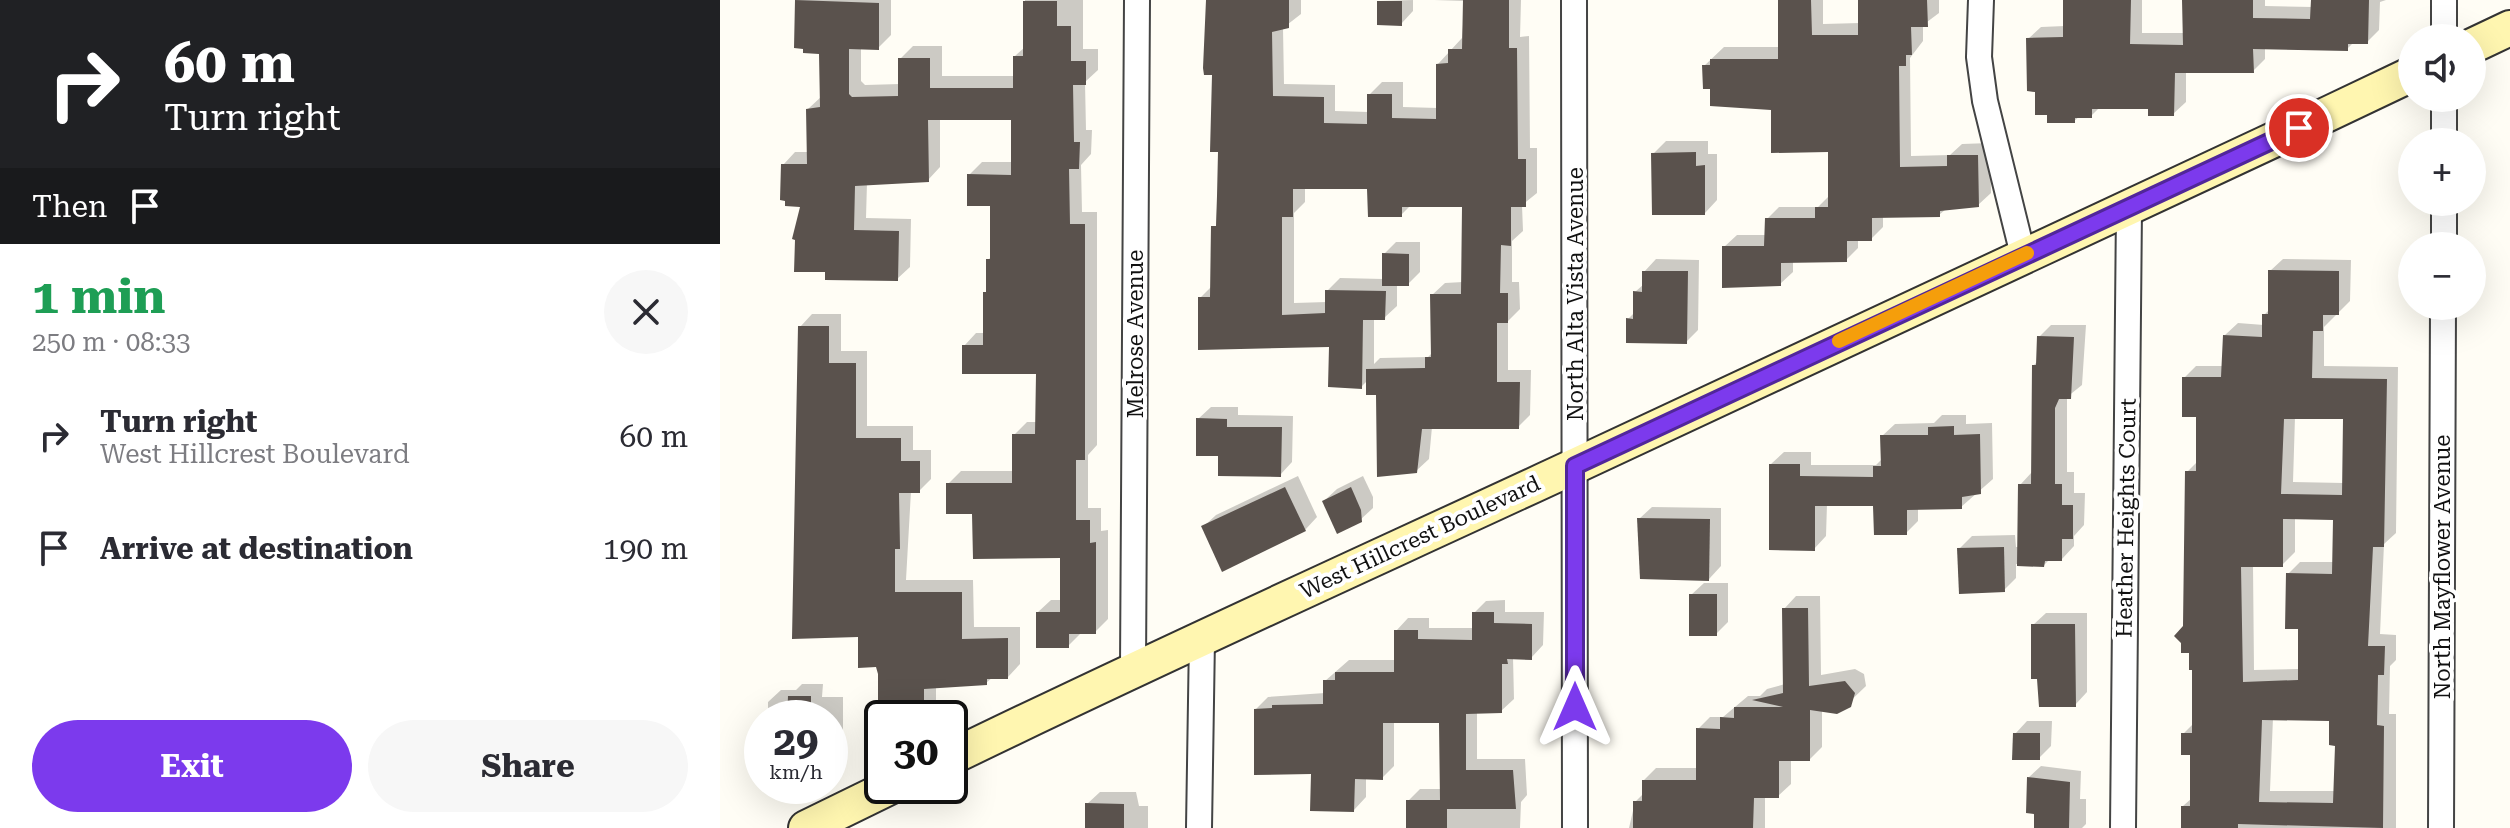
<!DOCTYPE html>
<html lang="en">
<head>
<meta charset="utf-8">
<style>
	body { margin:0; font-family:"Roboto Serif",serif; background:#f7f7f7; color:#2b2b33; height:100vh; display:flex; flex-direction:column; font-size:30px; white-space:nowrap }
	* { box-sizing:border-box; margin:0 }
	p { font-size:26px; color:#7c7c81 }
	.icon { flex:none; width:44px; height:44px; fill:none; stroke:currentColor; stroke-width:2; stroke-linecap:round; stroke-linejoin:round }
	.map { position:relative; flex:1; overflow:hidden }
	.details { display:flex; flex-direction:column; background:#fff; width:720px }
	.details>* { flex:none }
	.guide { background:#202124; color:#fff; overflow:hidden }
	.buttons { position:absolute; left:1678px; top:24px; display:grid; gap:16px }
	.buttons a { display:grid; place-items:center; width:88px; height:88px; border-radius:50%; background:#fff; box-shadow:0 8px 32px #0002; font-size:40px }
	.speed { position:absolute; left:24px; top:700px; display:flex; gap:16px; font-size:40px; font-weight:700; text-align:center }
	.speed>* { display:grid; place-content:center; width:104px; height:104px; border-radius:50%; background:#fff; box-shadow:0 8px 32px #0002; line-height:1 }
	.speed small { font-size:20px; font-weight:400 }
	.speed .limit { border:4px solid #111; border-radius:12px; background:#fff; color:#111 }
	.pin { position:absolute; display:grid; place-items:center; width:68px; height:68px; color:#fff; margin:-34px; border:4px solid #fff; border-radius:50%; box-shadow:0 2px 8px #0007 }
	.me { position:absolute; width:88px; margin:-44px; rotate:0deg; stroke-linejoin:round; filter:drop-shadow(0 0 6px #0008) }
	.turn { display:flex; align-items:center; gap:28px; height:168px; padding:0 32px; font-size:36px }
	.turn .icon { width:104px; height:104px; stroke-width:2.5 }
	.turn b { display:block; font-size:56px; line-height:68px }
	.then { display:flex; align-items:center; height:76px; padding:0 32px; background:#0003; gap:16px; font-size:30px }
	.round { display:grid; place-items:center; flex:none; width:84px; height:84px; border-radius:42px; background:#f7f7f7 }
	.head { display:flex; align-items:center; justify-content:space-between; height:136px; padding:0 32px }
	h1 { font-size:48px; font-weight:700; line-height:60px; color:#1e9e55 }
	.action { display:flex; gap:16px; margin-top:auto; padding:16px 32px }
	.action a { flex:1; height:92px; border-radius:48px; background:#7c3aed; color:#fff; font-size:32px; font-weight:700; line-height:92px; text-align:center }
	.action a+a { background:#f7f7f7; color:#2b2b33 }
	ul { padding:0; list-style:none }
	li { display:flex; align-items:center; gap:24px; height:112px; padding:0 32px }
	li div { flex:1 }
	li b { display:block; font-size:30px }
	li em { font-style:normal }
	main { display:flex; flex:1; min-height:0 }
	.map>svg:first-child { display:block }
</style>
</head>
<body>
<main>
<section class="details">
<div class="guide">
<div class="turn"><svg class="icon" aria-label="right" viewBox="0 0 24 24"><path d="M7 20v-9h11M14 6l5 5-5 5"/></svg><div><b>60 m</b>Turn right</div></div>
<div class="then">Then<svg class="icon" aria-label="arrive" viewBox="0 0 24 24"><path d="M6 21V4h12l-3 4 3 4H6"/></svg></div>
</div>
<div class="head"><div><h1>1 min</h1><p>250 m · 08:33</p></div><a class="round"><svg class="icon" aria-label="close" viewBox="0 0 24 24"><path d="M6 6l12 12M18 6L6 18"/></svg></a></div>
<ul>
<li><svg class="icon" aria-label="right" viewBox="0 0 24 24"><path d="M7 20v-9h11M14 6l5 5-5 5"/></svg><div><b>Turn right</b><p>West Hillcrest Boulevard</p></div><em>60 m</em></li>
<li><svg class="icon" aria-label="arrive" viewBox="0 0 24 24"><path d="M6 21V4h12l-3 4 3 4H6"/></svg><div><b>Arrive at destination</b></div><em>190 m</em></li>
</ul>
<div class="action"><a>Exit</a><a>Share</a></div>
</section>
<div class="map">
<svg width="1790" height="828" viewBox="0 0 1790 828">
	<rect width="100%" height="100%" fill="#fffdf5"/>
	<!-- shadow -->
	<g fill="#0003" fill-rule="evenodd">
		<path d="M77,0H171V35L158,48H141V81L145,85L180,84V59L193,46H222V76H295V56L305,47V0H363V49H378V70L365,82L366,130H372L371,154L361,165L362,212H377V445L368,455V508H381V531L388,530V619L375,632H362L348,646L318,612L331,600H342V556L254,512L228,484L241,471H294V435L307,422H317L318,372L244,346L256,333H265L268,260L272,256V204L249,175L262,162H293V118H220V167L208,180L147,183L146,218L191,219L190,267L177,279L83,205L63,165L75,152H89L88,109L102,96L101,52L76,47Z"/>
		<path d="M487,0H581V14L563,28L564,84L615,85V111L649,112V95L662,82H683V107L718,108V64L742,38L745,1L714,0H801L800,37L809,36L810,148H817V193L802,205L803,231L792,241V282H799L800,309L788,321V370H811L810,415L798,427H712L709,459L696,471L658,393L648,380L641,387L611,345L480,298L493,285L500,150ZM585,187H649L681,215L691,205H744L743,282L725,283L712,295L713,352L708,357L660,358L654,364V318H664L677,306V284H688L700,272V242H676L664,254V279L620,278L607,291V302L574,303V213L585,202Z"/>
		<path d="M693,0V11L681,24L659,1Z"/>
		<path d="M1060,0H1103V24L1140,23V0H1219V13L1203,25V41L1190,58L1191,156L1230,155L1242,144L1270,143L1271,193L1258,205L1226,209L1219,215L1163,216V227L1151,239H1138V248L1126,260L1073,261V272L1060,284L1004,247L1017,235H1046L1047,219L1059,207H1098L1110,195V150L1053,108L992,87L984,66L1004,47H1060Z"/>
		<path d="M1345,0H1422V33H1465L1464,0H1545V6L1593,7V0H1666L1660,2L1659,30L1647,42H1634L1627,49L1545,47V59L1533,71H1466V102L1453,114L1430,107H1380L1371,116H1360L1354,121L1329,113L1317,90L1308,39L1321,27L1345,26Z"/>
		<path d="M946,141H988V154H997V200L985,213L933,154Z"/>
		<path d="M936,259L979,260L978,330L966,342L908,319L915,312V292L924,284V272Z"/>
		<path d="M1563,259L1631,260L1630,301L1604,327V366L1678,367L1676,533L1664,544L1660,634L1676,635V660L1670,666L1669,714H1676V828H1464L1463,806L1472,798V753L1463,734L1474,723V668L1465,627L1467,472L1478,461L1479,415L1464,378L1476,366H1503L1505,335L1518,323L1544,325V315L1550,309V271ZM1575,417H1625L1624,483L1573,482ZM1575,517L1615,518L1614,562H1580L1568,574L1580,627V669L1534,670L1533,565H1562L1575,552ZM1553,718L1611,719L1617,744L1615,791H1550Z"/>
		<path d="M92,314H121V351H147V426H193V450H211V479L199,491H191L186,580H253L254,627H300V664L288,677H273L266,683L216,687V706L203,718H160L158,665L140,635L80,327Z"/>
		<path d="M1331,325H1366L1362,385L1347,397V472H1354V493H1365L1364,525L1354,536V546L1342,559H1330L1324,565L1296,564V578L1284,590L1239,549L1252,536L1295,535L1296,547H1299L1300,485L1312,472L1314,365L1318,361L1319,337Z"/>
		<path d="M491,407H518V415L573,416L572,462L560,475L500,454L478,419Z"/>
		<path d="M1222,415H1246V424L1272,423L1273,479L1241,507L1198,508V521L1186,533L1155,504H1107L1106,536L1094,549L1051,464L1064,452H1091V465H1156L1162,459V436L1175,424L1214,423Z"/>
		<path d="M578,476L597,517L585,530L483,527L496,515Z"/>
		<path d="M643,476L653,497V508L640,520L604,501L617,489Z"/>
		<path d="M932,507L1001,508V566L989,579L919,519Z"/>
		<path d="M984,583H1008V622L996,634L971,595Z"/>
		<path d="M1076,596H1100L1101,675L1135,669L1144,674L1146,686L1120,711L1102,709V747L1090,759H1071V784L1058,796H1045V828H909L915,802L924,793V780L936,768H978V729L990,717H1003L1028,696H1040L1047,689L1065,684L1064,609Z"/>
		<path d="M785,600V612H824L823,645L811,658L793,657L794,699L781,711L757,712V759H805L807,795L801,802L800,828H697L688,801L700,789H722L721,721H674V766L662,778H646V797L634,810L593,772L536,709L548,697L605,693V681L629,660H676V631L688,618H709V628H754V613L766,601Z"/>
		<path d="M1326,613H1367V692L1355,705L1313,625Z"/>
		<path d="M82,684H103L102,697H123V747L110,760V718H48V702L61,690H76Z"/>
		<path d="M1307,721H1332L1331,746L1319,758L1295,734Z"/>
		<path d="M1321,766L1361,771L1360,799H1366V824L1362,828H1316L1308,778Z"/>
		<path d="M380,792H416L419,806H428V828H367V804Z"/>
	</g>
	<!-- building -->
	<g fill="#5a524d" fill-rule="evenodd">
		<path d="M75,0L159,3V50L129,49V94L132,97L178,96V58H210V88H293V56H303V1H337V26H351V61H366V85H353L354,142H360L359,169H349L350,224H365V460H356V520H370V543L376,542V634H349V648H316V612H340V558L253,559L252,514H226V483H292V434H315L316,374H242V345H263V292H266V259H270V206H247V174L291,175V120H208L209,182L135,186L134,230L179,231L178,281L105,280V272H74L75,240L72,239L80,207L65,206V201L60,200L61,164H87L86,109L100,107L99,54L83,53V49L74,48Z"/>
		<path d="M486,0H569V28L552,32L553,96L604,97V123L647,124V94H672V118L716,119V64L728,63V49H742L743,0H789V48H797L798,159H806V207H791V246L781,245L780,293H788V323H777V382H800L799,429H702L697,473L657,477L656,395H646V369L705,368V357H711L710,294H741L742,207H682V217H648L647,189H573V217H562V315L605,313V290L666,291L665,320H643L642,389L608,387L609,347L478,350V297H490L491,226H496L497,196L498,152H490L492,75H484L483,68Z"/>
		<path d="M1058,0H1091L1092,35H1138V0H1207L1208,27H1191L1192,55H1186V66H1179L1180,167L1227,166V155H1258L1259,207L1220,211V217L1152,218V241H1127V262L1061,263V286L1002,288V246H1044L1045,218H1095V207H1108V152L1051,153V110L990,106V89H983L982,65H990V59H1058Z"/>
		<path d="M1343,0H1411L1410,44L1463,45L1462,0H1533V18L1590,19L1591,0H1649L1648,44H1628V51L1533,49L1534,73H1455L1454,116H1428V109H1372V118H1355V123H1327V115H1315V92L1307,91L1306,38L1343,37Z"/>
		<path d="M657,1H682V26L657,25Z"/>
		<path d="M976,152V166L985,165V215H932L931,153Z"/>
		<path d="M662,253L689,254V286H662Z"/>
		<path d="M1548,270L1619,271V315H1603V331H1593L1592,378L1667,379L1664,547H1653L1648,646H1665L1664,675H1658L1657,725L1664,726L1663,828L1518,824V828H1461V806H1470V755H1461V733H1472V670H1469V653H1461V643L1454,636L1463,626L1465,471H1476V417H1462V377H1501L1503,335L1542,337V314H1548ZM1564,419H1623L1622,495L1561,494ZM1563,519L1613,520L1612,574L1566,573L1565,629H1578V680L1523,682L1521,567H1563ZM1542,720L1609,721V745L1615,746L1613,803L1539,802Z"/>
		<path d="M922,271H968L967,344L906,343V318L913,319V291L922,292Z"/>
		<path d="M78,326H109V363H136V438H181V461H200V493H179L180,549H175V592H242V639L288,638V679H267V685L204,689V718H158V674L156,667L138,668V637L72,639Z"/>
		<path d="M1317,336L1354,337L1351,399H1339L1335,408V484H1342V505H1353V539H1342V561H1325L1324,567L1297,566L1298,484H1311L1312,365H1316Z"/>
		<path d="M476,418L507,419V427H562L561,477L498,476V456H476Z"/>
		<path d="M1234,426V435L1260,434L1261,494L1242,497V509L1187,510V535H1154L1153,506H1095V551L1049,550V464H1080V476L1153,477V466H1161L1160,435H1208V427Z"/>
		<path d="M565,487L586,531L502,572L481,526Z"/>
		<path d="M631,487L641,510L642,522L617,534L602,501Z"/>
		<path d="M917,518L990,519L989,581L920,579Z"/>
		<path d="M1284,547L1285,592L1239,594L1237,548Z"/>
		<rect x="969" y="594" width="28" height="42"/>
		<path d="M1062,608H1088L1089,686L1125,681L1135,693L1131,707L1117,714L1090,710V761H1059V798H1034L1033,828H913V801H922V780H976V728L1000,729V717L1014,718V707H1063L1032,700L1063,693Z"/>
		<path d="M752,612H774V623L812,624V660L787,659L788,664H782V713L746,714V770H793L796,809H727V828H686V800H720L719,723H663V780L635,779L634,812L590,811L591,774L534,775V709L552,708V705L603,704V680H615V672H674V630H698V639L752,640Z"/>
		<path d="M1311,624H1355L1356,707H1319L1317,679H1311Z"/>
		<path d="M68,696H91V718H67Z"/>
		<path d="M1293,733H1320V760H1292Z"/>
		<path d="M1307,777L1350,782L1349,828H1314V814L1306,813Z"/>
		<path d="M365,803L404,804V828H365Z"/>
	</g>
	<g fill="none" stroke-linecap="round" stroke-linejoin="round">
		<defs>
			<g id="street">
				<path d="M854,0L855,828"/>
				<path d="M1261,0L1259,57L1265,101L1303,255"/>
				<path d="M1724,0V38"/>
				<path d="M1724,142V98"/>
				<path d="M1724,246V202"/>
				<path d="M413,668L417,0"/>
				<path d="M479,828L482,638"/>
				<path d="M1403,828L1409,209"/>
				<path d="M1721,828L1723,306"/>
			</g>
			<g id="secondary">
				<path d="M1752,46L1790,28"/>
				<path d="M230,758C437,657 646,563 855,466C1134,336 1414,207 1692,74"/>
				<path d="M86,828L172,786"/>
			</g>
		</defs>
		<!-- street casing -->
		<use href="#street" stroke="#444" stroke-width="28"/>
		<!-- secondary casing -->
		<use href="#secondary" stroke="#333" stroke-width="38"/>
		<!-- street -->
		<use href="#street" stroke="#fff" stroke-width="24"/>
		<!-- secondary -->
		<use href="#secondary" stroke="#fff6b0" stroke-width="34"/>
	</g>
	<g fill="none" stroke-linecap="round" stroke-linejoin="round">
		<defs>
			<path id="route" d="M855,707V466L1579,128"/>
		</defs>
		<!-- route casing -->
		<use href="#route" stroke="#51269a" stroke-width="20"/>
		<!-- route -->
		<use href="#route" stroke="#7c3aed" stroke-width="14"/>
		<!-- slow -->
		<path stroke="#f59e0b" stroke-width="14" d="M1119,341L1307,253"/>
	</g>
	<g text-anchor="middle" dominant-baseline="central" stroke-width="8" stroke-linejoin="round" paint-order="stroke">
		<!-- street labels -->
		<g font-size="22" fill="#111" stroke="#fff">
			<text transform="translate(855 294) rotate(-90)">North Alta Vista Avenue</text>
			<text transform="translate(415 334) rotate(-90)">Melrose Avenue</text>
			<text transform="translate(1406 518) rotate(-89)">Heather Heights Court</text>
			<text transform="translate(700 537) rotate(-25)">West Hillcrest Boulevard</text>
			<text transform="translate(1722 567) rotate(-90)">North Mayflower Avenue</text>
		</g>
	</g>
</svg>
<div class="buttons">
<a><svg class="icon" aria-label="sound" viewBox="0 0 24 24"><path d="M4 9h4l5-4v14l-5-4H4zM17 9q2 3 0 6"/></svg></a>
<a>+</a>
<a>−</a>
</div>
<div class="speed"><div>29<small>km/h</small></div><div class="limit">30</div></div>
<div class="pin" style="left:1579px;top:128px;background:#d93025"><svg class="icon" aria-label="arrive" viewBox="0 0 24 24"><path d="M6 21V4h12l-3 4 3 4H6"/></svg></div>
<svg class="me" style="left:855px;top:707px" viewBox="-20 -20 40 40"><path d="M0-17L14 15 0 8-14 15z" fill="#7c3aed" stroke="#fff" stroke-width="4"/></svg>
</div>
</main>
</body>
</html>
